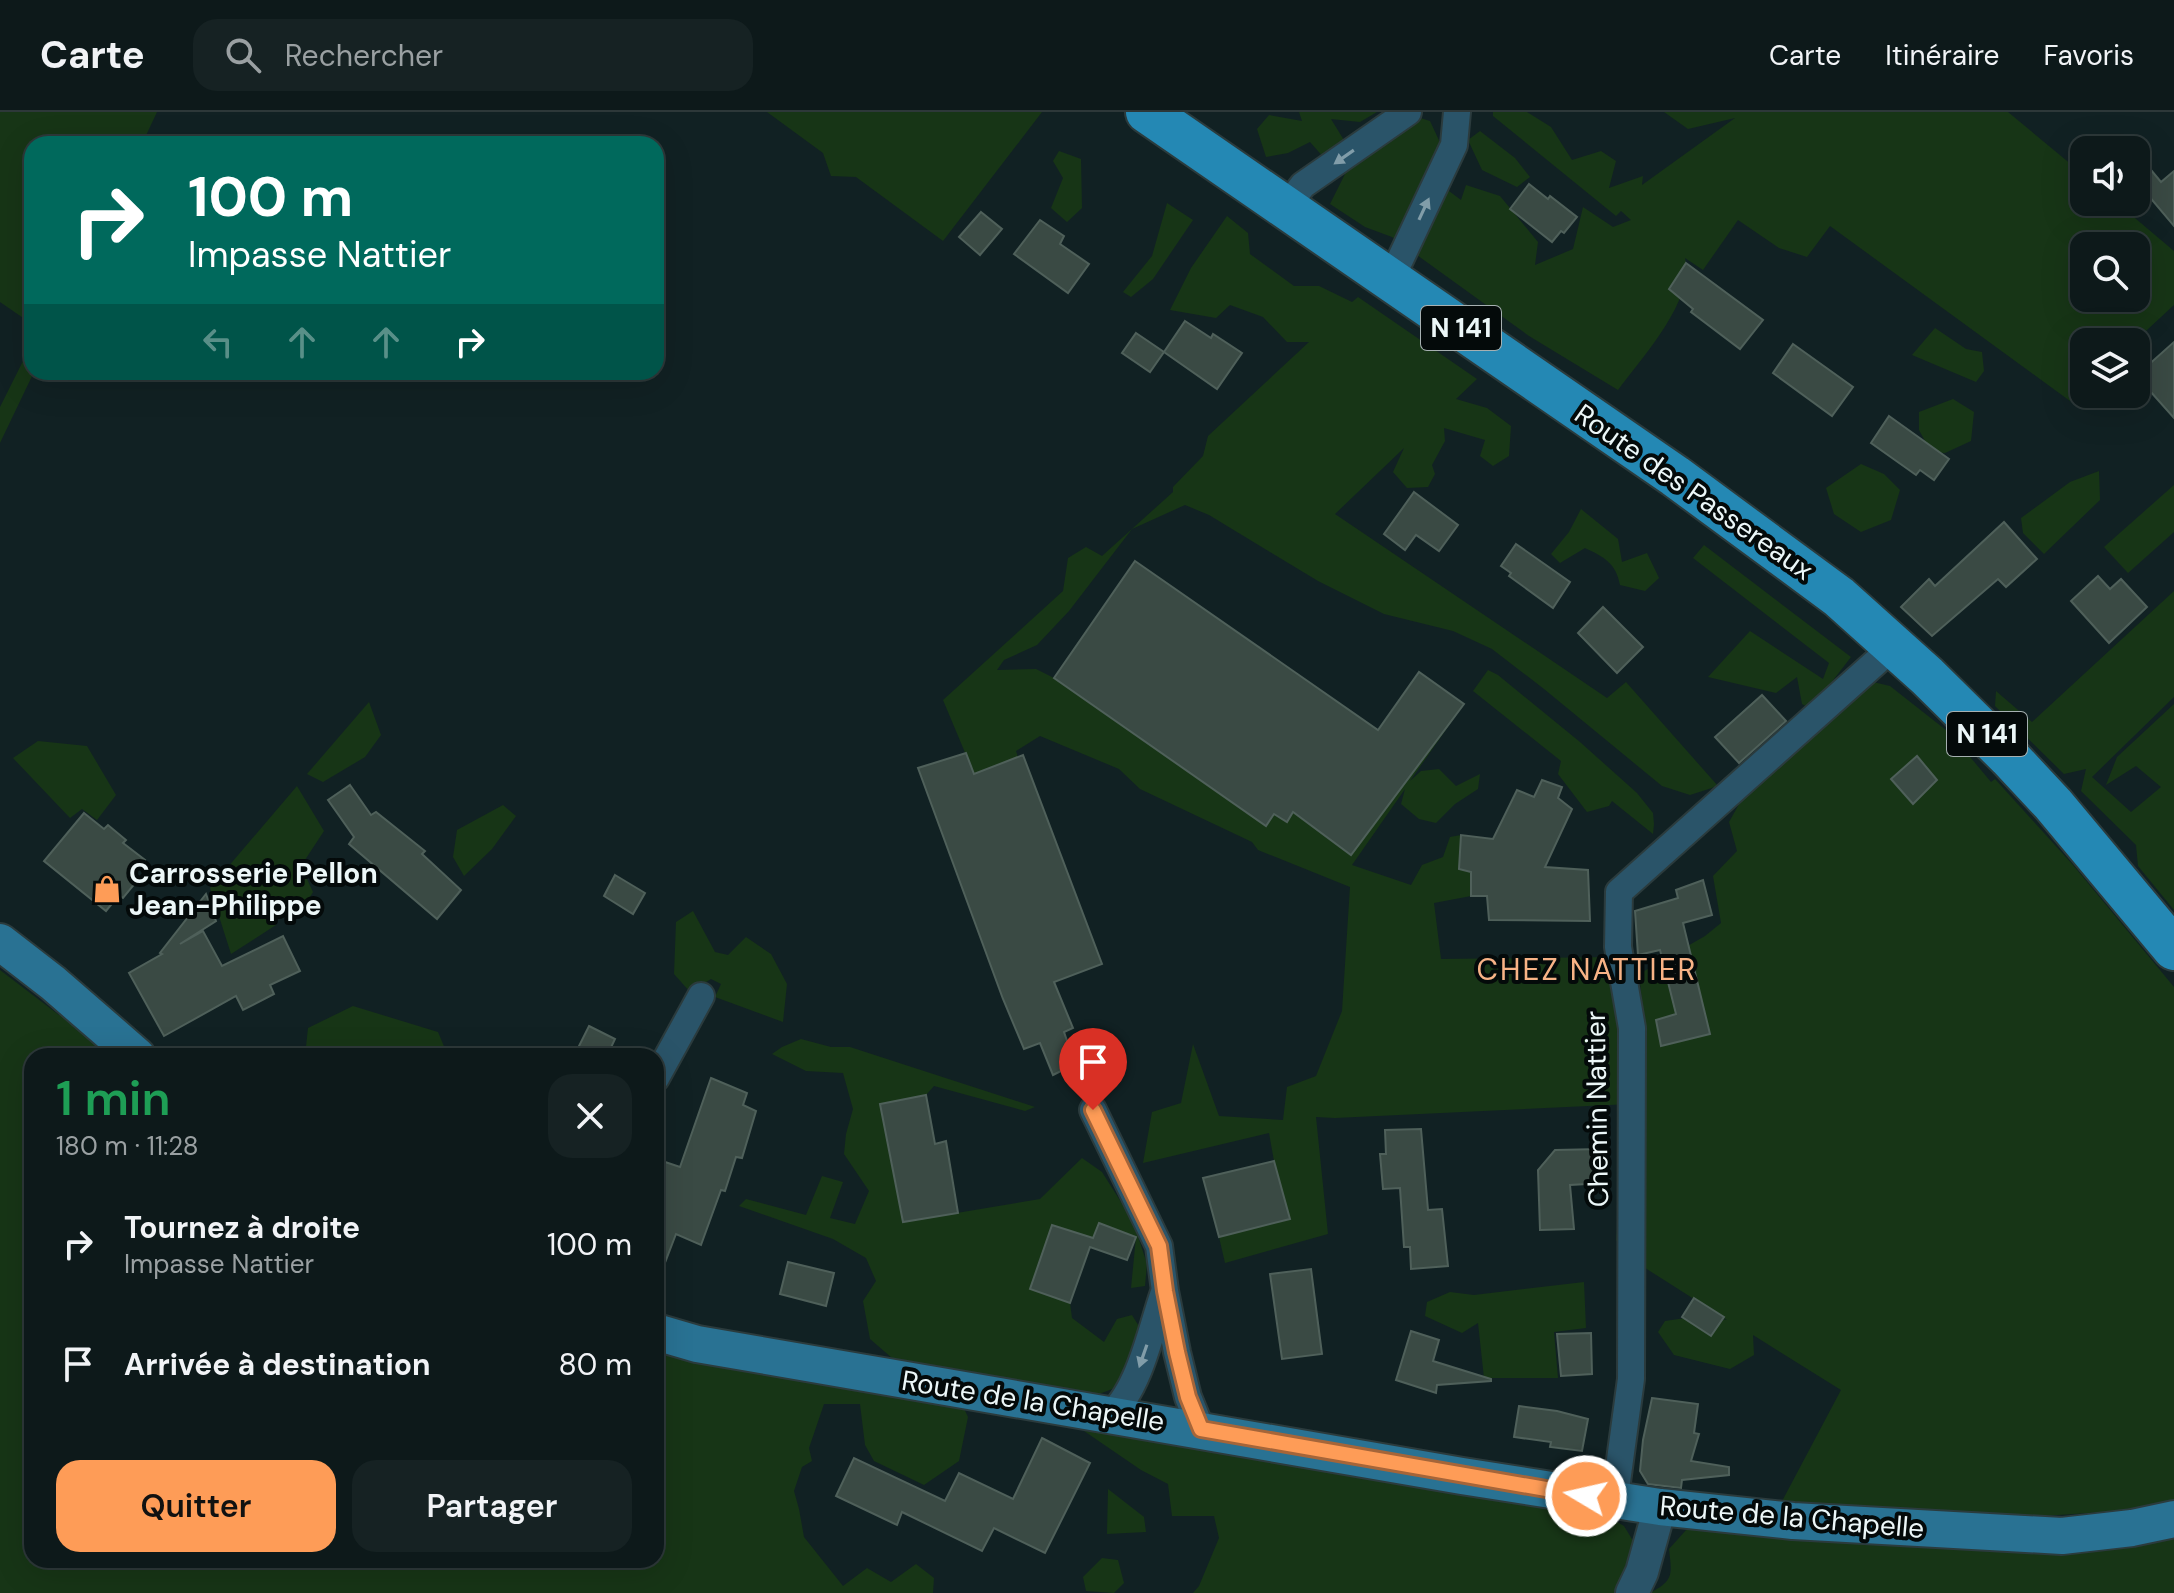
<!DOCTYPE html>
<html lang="fr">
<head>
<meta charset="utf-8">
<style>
	body { margin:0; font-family:"DM Sans",sans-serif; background:#162223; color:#f1f3f6; height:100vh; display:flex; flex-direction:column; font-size:30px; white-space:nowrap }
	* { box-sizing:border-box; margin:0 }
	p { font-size:26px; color:#9aa0a2 }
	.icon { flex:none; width:44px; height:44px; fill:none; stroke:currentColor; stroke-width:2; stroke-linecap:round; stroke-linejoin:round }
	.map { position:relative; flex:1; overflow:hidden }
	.details { position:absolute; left:24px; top:936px; width:640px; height:520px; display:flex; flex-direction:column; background:#0d191a; border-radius:24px; box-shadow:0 8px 32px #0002,0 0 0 2px #2d3839 }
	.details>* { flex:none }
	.hud { position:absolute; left:24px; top:24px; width:640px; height:244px; border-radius:24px; box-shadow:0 8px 32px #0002,0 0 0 2px #2d3839; background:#00695c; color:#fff; overflow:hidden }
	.controls { position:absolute; left:2070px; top:24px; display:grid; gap:16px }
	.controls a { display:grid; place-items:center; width:80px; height:80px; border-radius:16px; background:#0d191a; box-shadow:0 8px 32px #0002,0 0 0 2px #2d3839; font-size:40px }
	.pin { position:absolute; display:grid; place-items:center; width:68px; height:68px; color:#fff; margin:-82px -34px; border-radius:50% 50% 50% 0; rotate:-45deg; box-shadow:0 0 8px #0007 }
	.pin .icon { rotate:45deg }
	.me { position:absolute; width:88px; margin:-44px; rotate:279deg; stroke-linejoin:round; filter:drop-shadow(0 0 6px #0008) }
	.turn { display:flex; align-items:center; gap:28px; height:168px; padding:0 32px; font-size:36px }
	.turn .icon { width:104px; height:104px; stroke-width:2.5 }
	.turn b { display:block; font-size:56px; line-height:68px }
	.lanes { display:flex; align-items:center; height:76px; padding:0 32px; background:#0003; justify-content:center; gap:40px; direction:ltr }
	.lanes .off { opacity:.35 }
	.round { display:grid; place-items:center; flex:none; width:84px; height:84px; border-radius:24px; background:#162223 }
	.overview { display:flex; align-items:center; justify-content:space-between; height:136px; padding:0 32px }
	h1 { font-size:48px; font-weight:600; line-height:60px; color:#1e9e55 }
	.action { display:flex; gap:16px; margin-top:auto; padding:16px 32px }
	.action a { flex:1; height:92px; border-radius:24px; background:#fe9c57; color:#111; font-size:32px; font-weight:600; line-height:92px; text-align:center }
	.action a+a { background:#162223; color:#f1f3f6 }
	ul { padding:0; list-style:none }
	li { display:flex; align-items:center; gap:24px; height:120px; padding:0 32px }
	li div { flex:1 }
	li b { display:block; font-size:30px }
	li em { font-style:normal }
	header { display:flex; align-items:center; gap:48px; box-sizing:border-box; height:112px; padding:0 40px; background:#0d191a; border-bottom:2px solid #2d3839 }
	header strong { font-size:38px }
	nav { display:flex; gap:44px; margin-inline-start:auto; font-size:28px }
	.search { width:560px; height:72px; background:#162223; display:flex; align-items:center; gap:20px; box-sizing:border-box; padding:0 28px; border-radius:24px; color:#9aa0a2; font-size:30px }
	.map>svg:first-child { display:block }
</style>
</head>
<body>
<header>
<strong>Carte</strong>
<div class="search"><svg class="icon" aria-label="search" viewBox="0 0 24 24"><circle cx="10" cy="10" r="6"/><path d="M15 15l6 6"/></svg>Rechercher</div>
<nav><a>Carte</a><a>Itinéraire</a><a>Favoris</a></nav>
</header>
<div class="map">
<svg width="2174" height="1481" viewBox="0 0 2174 1481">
	<rect width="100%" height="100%" fill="#112123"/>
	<!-- green -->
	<g fill="#173516" fill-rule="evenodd">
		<path d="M0,0H157L142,32H32V212L0,190Z"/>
		<path d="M767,0H1042L943,129L856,65L831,64L823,41Z"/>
		<path d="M1299,0H1377L1360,10L1331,7L1347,33L1325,47L1310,30L1288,41L1266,45L1257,17L1269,3L1302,9Z"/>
		<path d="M1493,0H1527L1551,15L1572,48L1601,39L1616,49L1609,76L1643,64L1642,73L1735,6L1688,17L1664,0H2008L2084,63V90H2116L2174,139V193L2134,230H2084V276L2070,289L1830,114L1807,145L1779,136L1738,108L1703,158L1685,146C1695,189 1642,245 1618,278L1529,224L1392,125L1365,115L1330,92L1349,54L1414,4L1430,9L1444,39L1445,76L1461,88L1466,73L1500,84L1538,130L1535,153L1573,137L1583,95L1613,115L1631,108L1621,99L1616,104L1493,4ZM2084,134H2136V186H2084Z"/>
		<path d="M1480,19L1515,46L1530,65L1517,75L1482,58L1468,28Z"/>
		<path d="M1059,39L1081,47L1082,96L1067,110L1051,96L1063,66L1053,49Z"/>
		<path d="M1167,91L1193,108L1153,167L1131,185L1123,180L1152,144Z"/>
		<path d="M1227,104L1248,121L1250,142L1294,174H1319L1352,190L1358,185L1477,267L1456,287L1487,296L1511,314L1509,344L1493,354L1480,344L1485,328L1444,316L1445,329L1432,353L1435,362L1428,375L1407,376L1393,360L1404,336L1335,402L1607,586L1626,570L1718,674L1690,683L1662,674L1544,577L1492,537L1453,519L1384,502L1318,469L1209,403L1185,393L1132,417L1069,499L1037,533L1004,548L997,558L1036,557L1054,566L1170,647L1196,651L1270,707L1274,702L1287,710L1293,700L1350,743L1464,592L1410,669L1421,659L1439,657L1456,674L1480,662L1478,677L1455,692L1436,711L1419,707L1401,692L1405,677L1352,753L1411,773L1422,753L1443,745L1450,725L1461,723L1459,757L1471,760V784L1434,791L1441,847L1620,845L1632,927L1647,934L1639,862L1705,824L1721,811L1713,764L1737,739L1729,710L1743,685L1873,570L1890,574L1951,622L1991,670L1995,667L2073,753L2174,875V1388L2119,1399L2014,1406L1780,1393L1841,1278L1753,1223L1754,1243L1730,1257L1674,1243L1658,1220L1665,1209L1699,1204L1727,1208L1631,1147L1616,1128L1624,1032L1631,992L1335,1006L1316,1005L1328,1122L1225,1151L1219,1125L1289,1107L1274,1049L1269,1021L1143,1051L1152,1000L1181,991L1193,932L1219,1004L1283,1008L1287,975L1316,964L1342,899L1350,775L1258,738L1252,730L1140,677L1119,657L1040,624L1016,639L1018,645L974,662L943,588L1063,479L1068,446L1086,435L1102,444L1173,380V375L1203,344L1208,324L1309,230H1287L1263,205L1230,193L1216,206L1170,198L1191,156Z"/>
		<path d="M1935,216L1966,237L1982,240L1984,259L1976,270L1912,243Z"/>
		<path d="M32,231V260H34L0,331V295Z"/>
		<path d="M1953,287L1974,300L1971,329L1945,341L1931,340L1919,318V300Z"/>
		<path d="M1861,352L1884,362L1900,378L1891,408L1861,420L1834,402L1826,376Z"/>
		<path d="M2099,359L2100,388L2044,442L2023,421L2021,406L2070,370Z"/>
		<path d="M2174,373V420L2128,461L2104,435Z"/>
		<path d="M1581,397L1618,427L1622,450L1647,441L1659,466L1645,479L1620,473C1616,451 1604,445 1585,436L1560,451L1551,442L1569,420Z"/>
		<path d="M1704,433L1851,545L1811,597L1802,592L1797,565L1776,581L1708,565L1750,519L1823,567L1829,551L1693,446Z"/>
		<path d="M2174,479V585L2092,665L2131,700L2161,675L2136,654L2106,673L2117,645L2174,592V798L2138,754L2136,733L2081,679L2086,657L2064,662L1995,594L1996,579L2032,610Z"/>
		<path d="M1488,558L1498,563L1580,630L1637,681L1653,701L1654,712L1653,722L1612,689L1609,694L1587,700L1558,662L1561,649L1473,579Z"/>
		<path d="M369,590L381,623L365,645L323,670L307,662Z"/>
		<path d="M38,629L87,634L116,683L97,708L82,697L70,706L13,646Z"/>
		<path d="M297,674L324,719L301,754L313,780L303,797L270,788L276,813L231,842L210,776Z"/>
		<path d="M503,693L516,704L492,737L464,764L453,745L457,718Z"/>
		<path d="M693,799L715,840L728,843L746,825L771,842L787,872L783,910L715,885L721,872L711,867L690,880L674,862L676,810Z"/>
		<path d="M0,858L59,903L75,904L124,944H32V1448H656V1236L960,1288L968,1305L959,1349L924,1373L874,1349L865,1333L860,1292H824L809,1336L812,1349L802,1355L794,1379L799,1397L804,1425L843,1474L867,1456L891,1470L916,1452L934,1466L933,1481H0Z"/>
		<path d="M353,894L438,920L448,944H305L308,916Z"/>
		<path d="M801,927L831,935H850L1035,995L1025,999L934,974L926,983L881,992L903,1110L1040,1087L1082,1046L1102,1060L1133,1109L1147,1152L1145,1174L1131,1176L1136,1125L1093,1126L1052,1113L1030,1177L1070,1191L1072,1206L1104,1230L1117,1207L1132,1203L1140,1216L1130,1257L1115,1276L1099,1282L1071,1277L1038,1281L1002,1265L892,1246L870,1227L863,1189L876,1169L866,1146L833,1127L739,1094L746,1087L806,1103L822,1064L843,1070L830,1106L855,1112L869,1079L844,1042L846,1022L853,997L843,961L806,959L772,942L782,935Z"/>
		<path d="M1584,1170L1586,1216L1554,1220L1558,1266H1484L1478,1211L1462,1221L1425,1204L1427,1190L1450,1180L1474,1183Z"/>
		<path d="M1084,1319L1145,1324L1609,1405L1624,1414L1635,1432L1625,1481H1193L1199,1474L1219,1426L1214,1404H1172L1168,1372L1141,1358Z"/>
		<path d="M1108,1377L1144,1405L1146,1420L1107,1422Z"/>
		<path d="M1732,1414L2174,1418V1481H1650C1674,1468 1672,1463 1669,1437L1687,1417Z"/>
		<path d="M1102,1446L1118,1448L1124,1471L1114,1481L1086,1479L1083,1465Z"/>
	</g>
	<!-- building -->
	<g fill="#3a4a44" stroke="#4f605a" stroke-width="2">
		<path d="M2136,40L2161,70L2174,59V114L2148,83L2136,94Z"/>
		<path d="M1529,72L1548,87L1550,84L1577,105L1564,121L1561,119L1552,130L1510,97Z"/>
		<path d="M981,100L1002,117L980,143L959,125Z"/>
		<path d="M1040,108L1064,124L1060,132L1089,152L1068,181L1014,142Z"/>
		<path d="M1686,151L1763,208L1740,237L1691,200L1693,197L1669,177Z"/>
		<path d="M1185,209L1211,226L1213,222L1242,241L1217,277L1164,240Z"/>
		<path d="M1136,221L1164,240L1150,260L1122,241Z"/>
		<path d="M2174,230V306L2150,279L2136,291V264Z"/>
		<path d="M1793,232L1853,275L1832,304L1773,261Z"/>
		<path d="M1889,304L1949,347L1934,368L1920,358L1916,363L1871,331Z"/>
		<path d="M1414,380L1458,413L1439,439L1416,423L1405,438L1384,422Z"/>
		<path d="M2004,410L2037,447L2006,475L1998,467L1932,524L1901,495L1929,467L1935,474Z"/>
		<path d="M1516,432L1570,470L1553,496L1509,464L1511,461L1501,454Z"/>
		<path d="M1135,449L1378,618L1419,560L1464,592L1351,743L1293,700L1287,710L1274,702L1266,714L1054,566Z"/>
		<path d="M2098,464L2110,477L2121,467L2147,495L2109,531L2071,489Z"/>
		<path d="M1603,495L1643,535L1617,561L1578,521Z"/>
		<path d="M1762,583L1786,609L1739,651L1715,625Z"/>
		<path d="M966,641L974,662L1023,643L1102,852L1054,870L1073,916L1064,920L1075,952L1053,963L1040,931L1024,937L1003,887L918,656Z"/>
		<path d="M1917,644L1937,668L1913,692L1891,667Z"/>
		<path d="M1542,668L1562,675L1558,686L1572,697L1545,755L1588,758L1590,809L1489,808L1487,784H1471V760L1459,757L1461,723L1493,727L1517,678L1534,685Z"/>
		<path d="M350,673L371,703L376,700L425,739L422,742L461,778L437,807L349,732L354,725L328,688Z"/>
		<path d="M84,701L104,717L108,713L126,728L123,731L145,748L132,765L137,769L123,786L119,783L106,799L44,749Z"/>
		<path d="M615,763L645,781L633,802L604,784Z"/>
		<path d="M1703,768L1712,803L1683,811L1710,922L1661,934L1656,908L1676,902L1660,838L1638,843L1635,799L1678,786L1676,778Z"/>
		<path d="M206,782L216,809L180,832L203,819L222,854L283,824L300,859L270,873L274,882L243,898L236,884L164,924L129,861L162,842L160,841Z"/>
		<path d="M589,914L615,927L607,944H574Z"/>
		<path d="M711,966L747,981L743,993L756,999L742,1046L736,1045L725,1079L721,1078L701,1133L676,1122L658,1169H656V1047L680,1055Z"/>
		<path d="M926,983L935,1032L946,1029L958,1101L903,1110L880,992Z"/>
		<path d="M1421,1017L1428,1098L1442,1097L1448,1154L1411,1157L1410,1135H1404L1400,1076L1383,1077L1380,1042H1386L1385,1018Z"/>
		<path d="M1601,1037L1604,1071L1570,1073L1574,1117L1540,1118L1538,1058L1555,1038Z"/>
		<path d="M1274,1049L1290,1107L1219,1125L1203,1066Z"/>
		<path d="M1099,1111L1136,1125L1127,1148L1090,1135L1070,1191L1030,1177L1052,1113L1093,1126Z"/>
		<path d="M788,1150L834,1161L826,1194L780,1182Z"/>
		<path d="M1311,1157L1322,1242L1282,1247L1270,1162Z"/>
		<path d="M1694,1186L1724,1205L1711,1224L1682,1205Z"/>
		<path d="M1411,1219L1439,1228L1433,1249L1491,1267V1269L1437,1273L1436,1281L1396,1268Z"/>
		<path d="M1591,1221L1592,1262L1561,1264L1557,1222Z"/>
		<path d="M1652,1286L1698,1292L1694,1321L1699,1322L1691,1349L1729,1355V1363L1682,1368L1681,1376L1648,1372L1640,1359L1643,1328Z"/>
		<path d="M1519,1294L1557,1299L1588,1307L1582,1339L1550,1335L1551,1330L1514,1325Z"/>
		<path d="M1042,1326L1090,1351L1045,1441L994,1416L982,1439L902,1400L897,1413L836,1384L854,1346L945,1389L959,1361L1013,1387Z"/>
	</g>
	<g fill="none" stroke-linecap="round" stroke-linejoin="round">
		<defs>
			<g id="minor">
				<path d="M1286,95L1303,73L1408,0"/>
				<path d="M1391,167L1454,33L1457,0"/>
				<path d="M656,966L701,884"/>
				<path d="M1093,998L1159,1134L1165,1179L1177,1240L1188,1285L1201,1317"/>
				<path d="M1111,1302C1139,1277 1151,1219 1163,1183"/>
				<path d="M1617,1389V1370L1631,1267L1632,916L1618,835L1619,780L1894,534"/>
			</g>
			<path id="tertiary" d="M1632,1481L1642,1460L1660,1395"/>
			<g id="secondary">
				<path d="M0,830L53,871L137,944"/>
				<path d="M656,1220L697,1232L1462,1364L1660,1395L1793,1409L2062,1424L2132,1416L2174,1407"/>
			</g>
			<path id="primary" d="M1147,0L1675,364L1839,485L1927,564L2009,645L2053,692L2174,837"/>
		</defs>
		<!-- minor casing -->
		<use href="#minor" stroke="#2b3b3d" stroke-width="30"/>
		<!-- tertiary casing -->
		<use href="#tertiary" stroke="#2b3b3d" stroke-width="36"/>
		<!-- secondary casing -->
		<use href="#secondary" stroke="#2b3b3d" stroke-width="40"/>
		<!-- primary casing -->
		<use href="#primary" stroke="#2b3b3d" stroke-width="46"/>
		<!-- minor -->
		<use href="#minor" stroke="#2a5469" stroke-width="26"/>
		<!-- tertiary -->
		<use href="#tertiary" stroke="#2a5469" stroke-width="32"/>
		<!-- secondary -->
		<use href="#secondary" stroke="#297293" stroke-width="36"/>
		<!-- primary -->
		<use href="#primary" stroke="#2488b4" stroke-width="42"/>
	</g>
	<!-- one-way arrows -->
	<defs><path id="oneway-solid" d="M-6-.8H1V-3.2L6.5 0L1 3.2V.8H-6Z" transform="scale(2)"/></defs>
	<g fill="#819da9">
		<use href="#oneway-solid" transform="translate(1344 45) rotate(145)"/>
		<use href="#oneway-solid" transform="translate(1424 97) rotate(-65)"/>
		<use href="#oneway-solid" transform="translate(1143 1244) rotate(109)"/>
	</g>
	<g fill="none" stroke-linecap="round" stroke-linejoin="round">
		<defs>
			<path id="route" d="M1093,998L1159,1134L1165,1179L1177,1240L1188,1285L1201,1317L1586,1384"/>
		</defs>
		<!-- route casing -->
		<use href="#route" stroke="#a56539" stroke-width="20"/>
		<!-- route -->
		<use href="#route" stroke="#fe9c57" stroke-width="14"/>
	</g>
	<!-- icons -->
	<defs>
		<symbol id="shop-bare" viewBox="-9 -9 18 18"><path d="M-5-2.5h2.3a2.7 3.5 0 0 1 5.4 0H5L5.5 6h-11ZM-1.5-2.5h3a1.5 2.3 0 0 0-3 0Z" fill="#fe9c57" stroke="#040a0a" stroke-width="2.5" paint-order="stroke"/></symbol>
	</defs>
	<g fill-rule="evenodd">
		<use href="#shop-bare" x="87" y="757" width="40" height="40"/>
	</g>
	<g text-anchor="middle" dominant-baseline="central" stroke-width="8" stroke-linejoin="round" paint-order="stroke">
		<!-- shield labels -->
		<g fill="#040a0a" stroke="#a6b0b1" stroke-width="2">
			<rect x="1421" y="194" width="80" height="44" rx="6"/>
			<rect x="1947" y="600" width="80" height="44" rx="6"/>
		</g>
		<g font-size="26" font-weight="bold" fill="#ecf7f8">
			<text x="1461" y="216">N 141</text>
			<text x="1987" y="622">N 141</text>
		</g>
		<!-- street labels -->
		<g font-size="28" fill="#ecf7f8" stroke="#040a0a">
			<text transform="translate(1694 380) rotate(35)">Route des Passereaux</text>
			<text transform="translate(1597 997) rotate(-91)">Chemin Nattier</text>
			<text transform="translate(1033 1289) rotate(9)">Route de la Chapelle</text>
			<text transform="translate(1792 1405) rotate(5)">Route de la Chapelle</text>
		</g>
		<!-- poi labels -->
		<g font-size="28" font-weight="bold" fill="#ecf7f8" stroke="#040a0a" text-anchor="start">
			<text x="129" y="761">Carrosserie Pellon<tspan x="129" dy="32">Jean-Philippe</tspan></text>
		</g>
		<!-- neighbourhood labels -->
		<g font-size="30" letter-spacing="2" fill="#f8b386" stroke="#040a0a">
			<text x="1587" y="857">CHEZ NATTIER</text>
		</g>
	</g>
</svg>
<div class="controls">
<a><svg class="icon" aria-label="sound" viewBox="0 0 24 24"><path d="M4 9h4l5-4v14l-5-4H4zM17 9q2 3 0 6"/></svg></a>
<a><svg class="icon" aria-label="search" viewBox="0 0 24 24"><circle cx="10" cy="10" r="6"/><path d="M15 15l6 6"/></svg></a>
<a><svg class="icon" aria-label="layers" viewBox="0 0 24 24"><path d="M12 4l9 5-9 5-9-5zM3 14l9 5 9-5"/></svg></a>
</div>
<div class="pin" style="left:1093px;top:998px;background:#d93025"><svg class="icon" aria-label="arrive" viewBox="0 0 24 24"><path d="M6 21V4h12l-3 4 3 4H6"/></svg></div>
<svg class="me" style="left:1586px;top:1384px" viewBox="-20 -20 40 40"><circle r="17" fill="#fe9c57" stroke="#fff" stroke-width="3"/><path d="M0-11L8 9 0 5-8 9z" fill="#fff"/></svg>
<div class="hud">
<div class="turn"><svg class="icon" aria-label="right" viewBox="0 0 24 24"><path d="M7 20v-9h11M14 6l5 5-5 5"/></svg><div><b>100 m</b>Impasse Nattier</div></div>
<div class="lanes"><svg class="icon off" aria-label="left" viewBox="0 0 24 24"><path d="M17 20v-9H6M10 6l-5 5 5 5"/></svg><svg class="icon off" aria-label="ahead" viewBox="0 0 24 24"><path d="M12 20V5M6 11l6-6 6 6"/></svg><svg class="icon off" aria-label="ahead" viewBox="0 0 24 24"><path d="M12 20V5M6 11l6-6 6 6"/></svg><svg class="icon" aria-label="right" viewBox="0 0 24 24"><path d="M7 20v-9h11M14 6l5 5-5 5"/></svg></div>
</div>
<section class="details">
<div class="overview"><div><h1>1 min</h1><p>180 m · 11:28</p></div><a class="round"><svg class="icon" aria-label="close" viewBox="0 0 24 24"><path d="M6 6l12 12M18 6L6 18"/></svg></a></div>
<ul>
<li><svg class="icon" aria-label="right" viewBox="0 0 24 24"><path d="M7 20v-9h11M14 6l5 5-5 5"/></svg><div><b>Tournez à droite</b><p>Impasse Nattier</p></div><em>100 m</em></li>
<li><svg class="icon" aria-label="arrive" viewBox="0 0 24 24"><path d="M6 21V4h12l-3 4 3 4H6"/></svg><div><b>Arrivée à destination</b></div><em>80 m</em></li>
</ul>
<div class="action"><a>Quitter</a><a>Partager</a></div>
</section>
</div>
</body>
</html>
